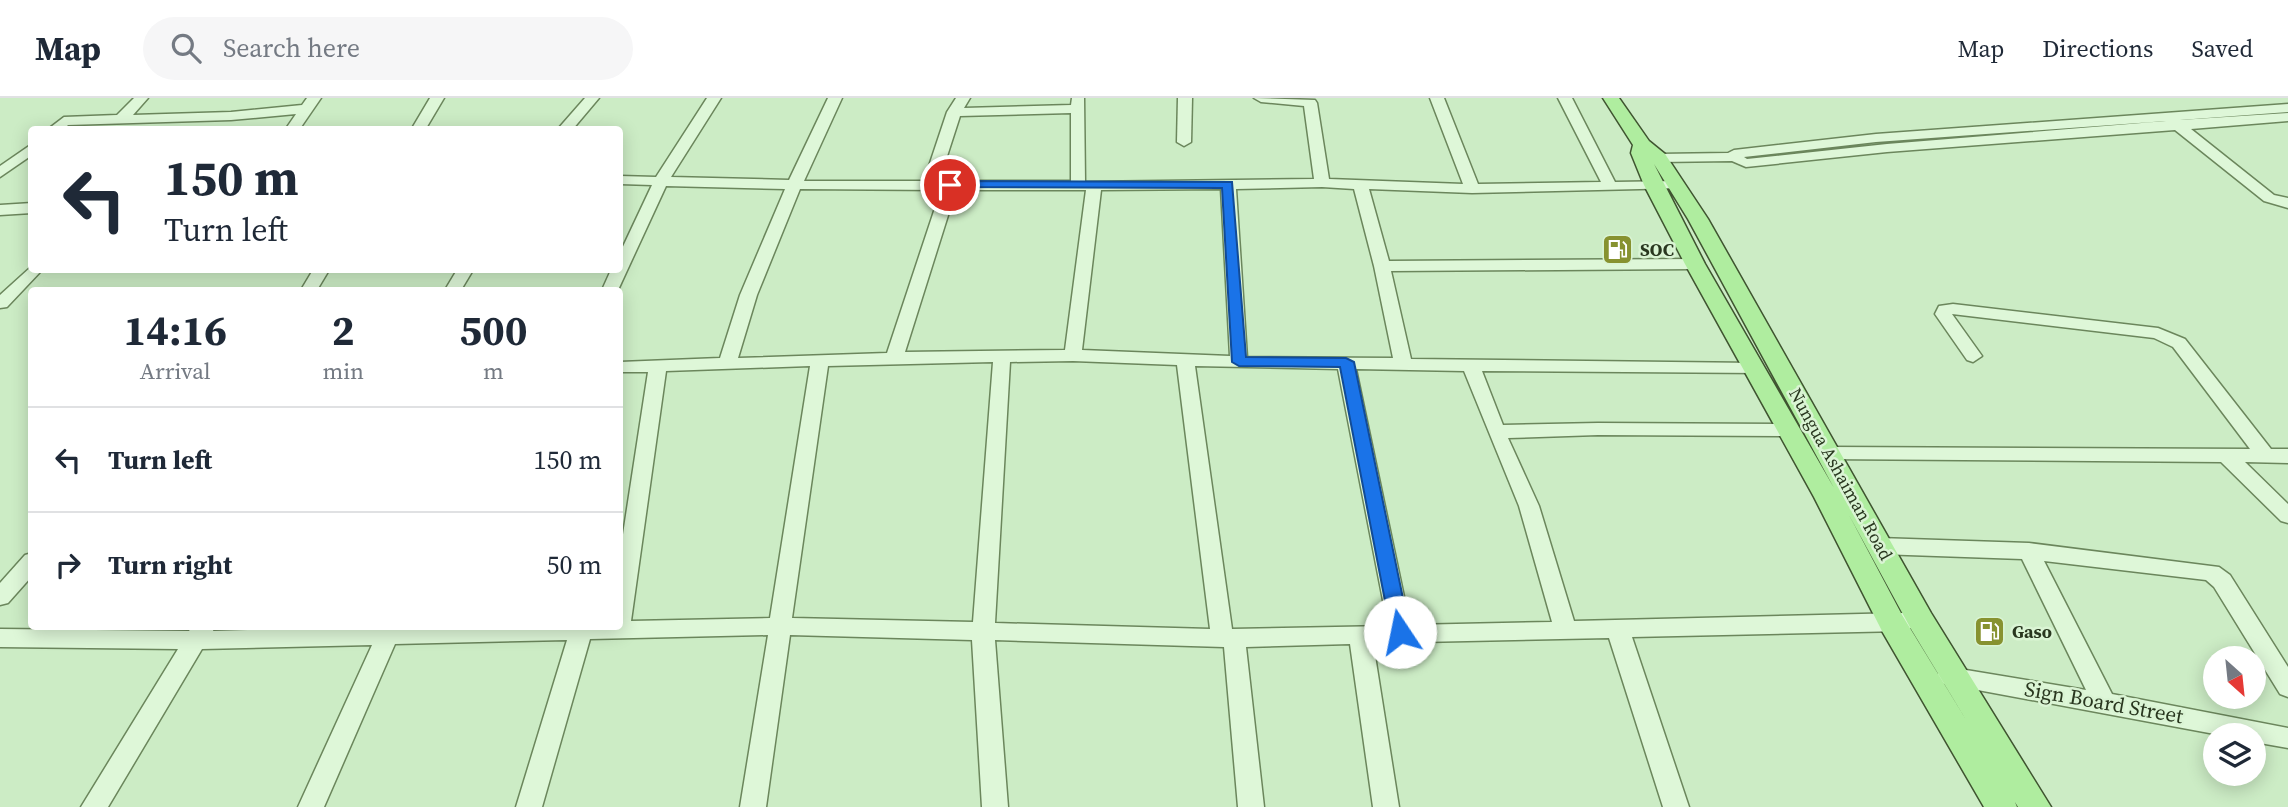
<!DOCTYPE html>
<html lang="en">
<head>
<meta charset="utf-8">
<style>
	body { margin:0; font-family:"Source Serif 4",serif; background:#f6f6f7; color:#1f2937; height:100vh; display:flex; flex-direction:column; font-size:26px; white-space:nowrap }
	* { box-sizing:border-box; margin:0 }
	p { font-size:23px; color:#747a83 }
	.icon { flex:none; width:38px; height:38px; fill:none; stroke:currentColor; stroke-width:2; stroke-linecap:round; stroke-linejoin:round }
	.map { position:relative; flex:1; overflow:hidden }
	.panel { position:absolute; left:28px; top:189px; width:595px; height:343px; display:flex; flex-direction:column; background:#fff; border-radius:7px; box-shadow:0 4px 18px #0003 }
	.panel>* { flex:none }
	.hud { position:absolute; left:28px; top:28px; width:595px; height:147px; border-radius:7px; box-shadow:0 4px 18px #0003; background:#fff; color:#1f2937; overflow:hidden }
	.needle { width:46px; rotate:153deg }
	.buttons { position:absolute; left:2203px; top:548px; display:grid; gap:14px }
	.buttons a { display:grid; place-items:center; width:63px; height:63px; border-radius:50%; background:#fff; box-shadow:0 4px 18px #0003; font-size:35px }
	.pin { position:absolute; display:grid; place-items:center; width:60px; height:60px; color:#fff; margin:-30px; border:4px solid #fff; border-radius:50%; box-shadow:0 2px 7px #0007 }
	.me { position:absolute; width:77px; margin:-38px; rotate:349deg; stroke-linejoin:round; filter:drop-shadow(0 0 5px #0008) }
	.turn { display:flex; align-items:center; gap:24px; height:147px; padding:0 21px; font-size:32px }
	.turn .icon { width:91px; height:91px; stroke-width:2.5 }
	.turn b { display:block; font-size:49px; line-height:60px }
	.eta { display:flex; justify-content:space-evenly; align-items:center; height:119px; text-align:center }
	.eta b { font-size:42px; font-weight:700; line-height:49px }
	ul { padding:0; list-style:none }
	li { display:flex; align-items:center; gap:21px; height:105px; padding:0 21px; border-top:2px solid #e0e1e3 }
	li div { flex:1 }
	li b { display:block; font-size:26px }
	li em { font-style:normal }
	header { display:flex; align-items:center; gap:42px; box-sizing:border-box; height:98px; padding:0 35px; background:#fff; border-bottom:2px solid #e0e1e3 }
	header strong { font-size:33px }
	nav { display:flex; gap:38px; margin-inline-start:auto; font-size:24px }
	.search { width:490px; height:63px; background:#f6f6f7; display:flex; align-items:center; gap:18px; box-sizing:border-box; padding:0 24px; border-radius:38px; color:#747a83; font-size:26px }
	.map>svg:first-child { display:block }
</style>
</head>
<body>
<header>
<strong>Map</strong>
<div class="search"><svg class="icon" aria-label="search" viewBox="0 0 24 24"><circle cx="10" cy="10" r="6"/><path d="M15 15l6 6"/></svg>Search here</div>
<nav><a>Map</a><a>Directions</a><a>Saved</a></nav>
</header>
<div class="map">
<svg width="2288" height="709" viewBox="0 0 2288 709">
	<rect width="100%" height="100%" fill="#ccecc5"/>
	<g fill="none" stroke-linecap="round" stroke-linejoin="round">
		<defs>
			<g id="minor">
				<path d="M134,0H148L133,17L231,14L302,7L307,0H321L299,32H285L296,16L231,22L68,27L63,32H47L64,19L117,17Z"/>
				<path d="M430,0H444L425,32H411Z"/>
				<path d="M585,0H599L572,32H557Z"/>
				<path d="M707,0H721L671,79L789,82L828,0H842L804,83H924L947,14L956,0H970L964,10L1071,7L1072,0H1084L1085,84L1314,81L1304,8L1261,4L1254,0L1315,2L1317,5L1329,81L1463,86L1430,0H1444L1478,86L1601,84L1558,0H1572L1615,84L1677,83L1682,84L1684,87L1682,90L1472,95L1369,91L1389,163L1695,161L1703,166L1695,171L1391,173L1411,261L1755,265L1764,271L1761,275L1482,273L1503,327L1598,325L1788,326L1795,328L1797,332L1795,336L1788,338L1598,337L1508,340L1539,408L1574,523L1903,515L1911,518L1914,524L1911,530L1903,533L1632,539L1689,709H1663L1609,540L1373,545L1399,709H1373L1350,546L1246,549L1264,709H1238L1224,549L995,542L1008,709H982L972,542L790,537L766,709H740L768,537L590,541L542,709H516L567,542L395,546L324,709H298L372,547L202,551L108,709H81L178,551L0,549V531L189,533L192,528H215L213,533L392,528H620V456L648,274H620V264L720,260L740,197L785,91L666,88L618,192H602L611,172H620V155L652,87L620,86V78L656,79ZM1071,15V83H939L960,18ZM1322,89L1354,91L1374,168L1393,260L1247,259L1236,91ZM800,91L941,92L887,255L738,260L757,197ZM1221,91L1230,258L1082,252L1101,92ZM956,92H1086L1065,252L905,254ZM1073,263L1177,267L1210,531L995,525L1010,264ZM993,264L973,524L792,520L828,268ZM810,268L770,520L631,523L666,273ZM1195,268L1338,271L1388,528L1232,531ZM1356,271L1464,273L1519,408L1552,524L1410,527Z"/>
				<path d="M1178,0H1192L1191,44L1184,48L1177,44Z"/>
				<path d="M2288,6V14L2180,22L2288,15V23L2191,31L2274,97L2288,100V110L2264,103L2175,32L1887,54L1746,69L1732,63L1659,64L1652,60L1659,56L1728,55L1734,52L1876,36ZM2166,23L1887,46L1747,61L1744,59L1876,44Z"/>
				<path d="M32,46V57L0,79V68Z"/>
				<path d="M32,105V115L0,117V107Z"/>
				<path d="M32,168V172H42L7,209L0,210V197Z"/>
				<path d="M313,172H329L317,192H301Z"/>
				<path d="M457,172H473L461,192H445Z"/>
				<path d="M1953,206L2158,230L2185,241L2271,351H2288V365L2245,364L2288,406V425L2281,423L2221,364L1822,361L1819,356L1822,351L1829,349L2250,351L2173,249L2154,240L1952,216L1982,258L1973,264L1967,262L1935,216L1939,208Z"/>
				<path d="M1879,440L2029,445L2219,469L2230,477L2288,569V599L2280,596L2214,489L2206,482L2044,463L2112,596L2288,630V650L2254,644V637H2220L1940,585L1937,578L1940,571L1948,569L2086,592L2022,461L1879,456L1872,453L1869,448L1872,443Z"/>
				<path d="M32,455V478L8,505L0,507V485L25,457Z"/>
			</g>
			<path id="major" d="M1603,0H1619L1649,43L1665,56L1708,121L1931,515L2051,709H2018L2015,704L2017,709H1984L1882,533L1814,399L1685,166L1644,87L1631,55L1633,47ZM1654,66L1688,121L1834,390L1705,166ZM1849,417L1911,531L1968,625L1902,517Z"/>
		</defs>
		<!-- minor casing -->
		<use href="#minor" stroke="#6b865c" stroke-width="3"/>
		<!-- major casing -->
		<use href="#major" stroke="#3f5430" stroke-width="3"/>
		<!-- minor -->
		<use href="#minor" fill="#def7d8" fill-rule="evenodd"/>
		<!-- major -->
		<use href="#major" fill="#afed9f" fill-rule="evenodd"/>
	</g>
	<!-- route -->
	<path fill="#1a73e8" stroke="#114b97" stroke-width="2" d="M950,83L1232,84L1246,259L1346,260L1354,264L1410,534L1407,539L1400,542L1394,539L1391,534L1340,269L1239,268L1232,264L1222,90L946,89L944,87Z"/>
	<!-- icons -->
	<defs>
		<symbol id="fuel-square" viewBox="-11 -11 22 22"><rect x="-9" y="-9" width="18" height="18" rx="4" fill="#879230" stroke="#daf4d4"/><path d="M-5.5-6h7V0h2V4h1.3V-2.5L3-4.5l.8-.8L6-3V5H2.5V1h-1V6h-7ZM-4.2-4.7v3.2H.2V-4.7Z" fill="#fff"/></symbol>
	</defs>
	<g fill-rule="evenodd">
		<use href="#fuel-square" x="1600" y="134" width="35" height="35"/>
		<use href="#fuel-square" x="1972" y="516" width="35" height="35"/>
	</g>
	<g text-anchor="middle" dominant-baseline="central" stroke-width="5" stroke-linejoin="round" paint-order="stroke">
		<!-- poi labels -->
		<g font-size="18" font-weight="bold" fill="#29371f" stroke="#daf4d4" text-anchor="start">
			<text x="1640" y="151">SOC</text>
			<text x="2012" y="533">Gaso</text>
		</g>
		<!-- street labels -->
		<g font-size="18" fill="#29371f" stroke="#daf4d4">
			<text transform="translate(1841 376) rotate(61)">Nungua Ashaiman Road</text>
		</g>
		<!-- near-street labels -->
		<g font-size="21" fill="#29371f" stroke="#daf4d4">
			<text transform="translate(2104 604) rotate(10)">Sign Board Street</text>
		</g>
	</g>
</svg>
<div class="buttons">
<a><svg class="needle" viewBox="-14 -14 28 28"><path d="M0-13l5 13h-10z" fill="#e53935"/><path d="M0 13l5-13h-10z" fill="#747a83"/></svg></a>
<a><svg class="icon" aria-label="layers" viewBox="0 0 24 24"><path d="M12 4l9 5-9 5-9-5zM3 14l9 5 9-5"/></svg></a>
</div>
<div class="pin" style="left:950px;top:87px;background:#d93025"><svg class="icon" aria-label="arrive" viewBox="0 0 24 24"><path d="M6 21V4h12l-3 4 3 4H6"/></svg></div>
<svg class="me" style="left:1400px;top:534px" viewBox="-20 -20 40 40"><circle r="19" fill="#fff"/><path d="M0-13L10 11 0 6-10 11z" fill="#1a73e8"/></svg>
<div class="hud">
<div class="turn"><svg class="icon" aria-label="left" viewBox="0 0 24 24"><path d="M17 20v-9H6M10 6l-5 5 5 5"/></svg><div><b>150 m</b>Turn left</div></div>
</div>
<section class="panel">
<div class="eta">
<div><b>14:16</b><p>Arrival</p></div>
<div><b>2</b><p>min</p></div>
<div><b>500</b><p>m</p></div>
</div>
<ul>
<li><svg class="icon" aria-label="left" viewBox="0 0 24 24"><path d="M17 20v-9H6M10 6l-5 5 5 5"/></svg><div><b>Turn left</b></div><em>150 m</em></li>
<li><svg class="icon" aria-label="right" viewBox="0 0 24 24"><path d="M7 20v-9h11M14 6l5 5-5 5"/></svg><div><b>Turn right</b></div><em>50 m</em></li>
</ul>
</section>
</div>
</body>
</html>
